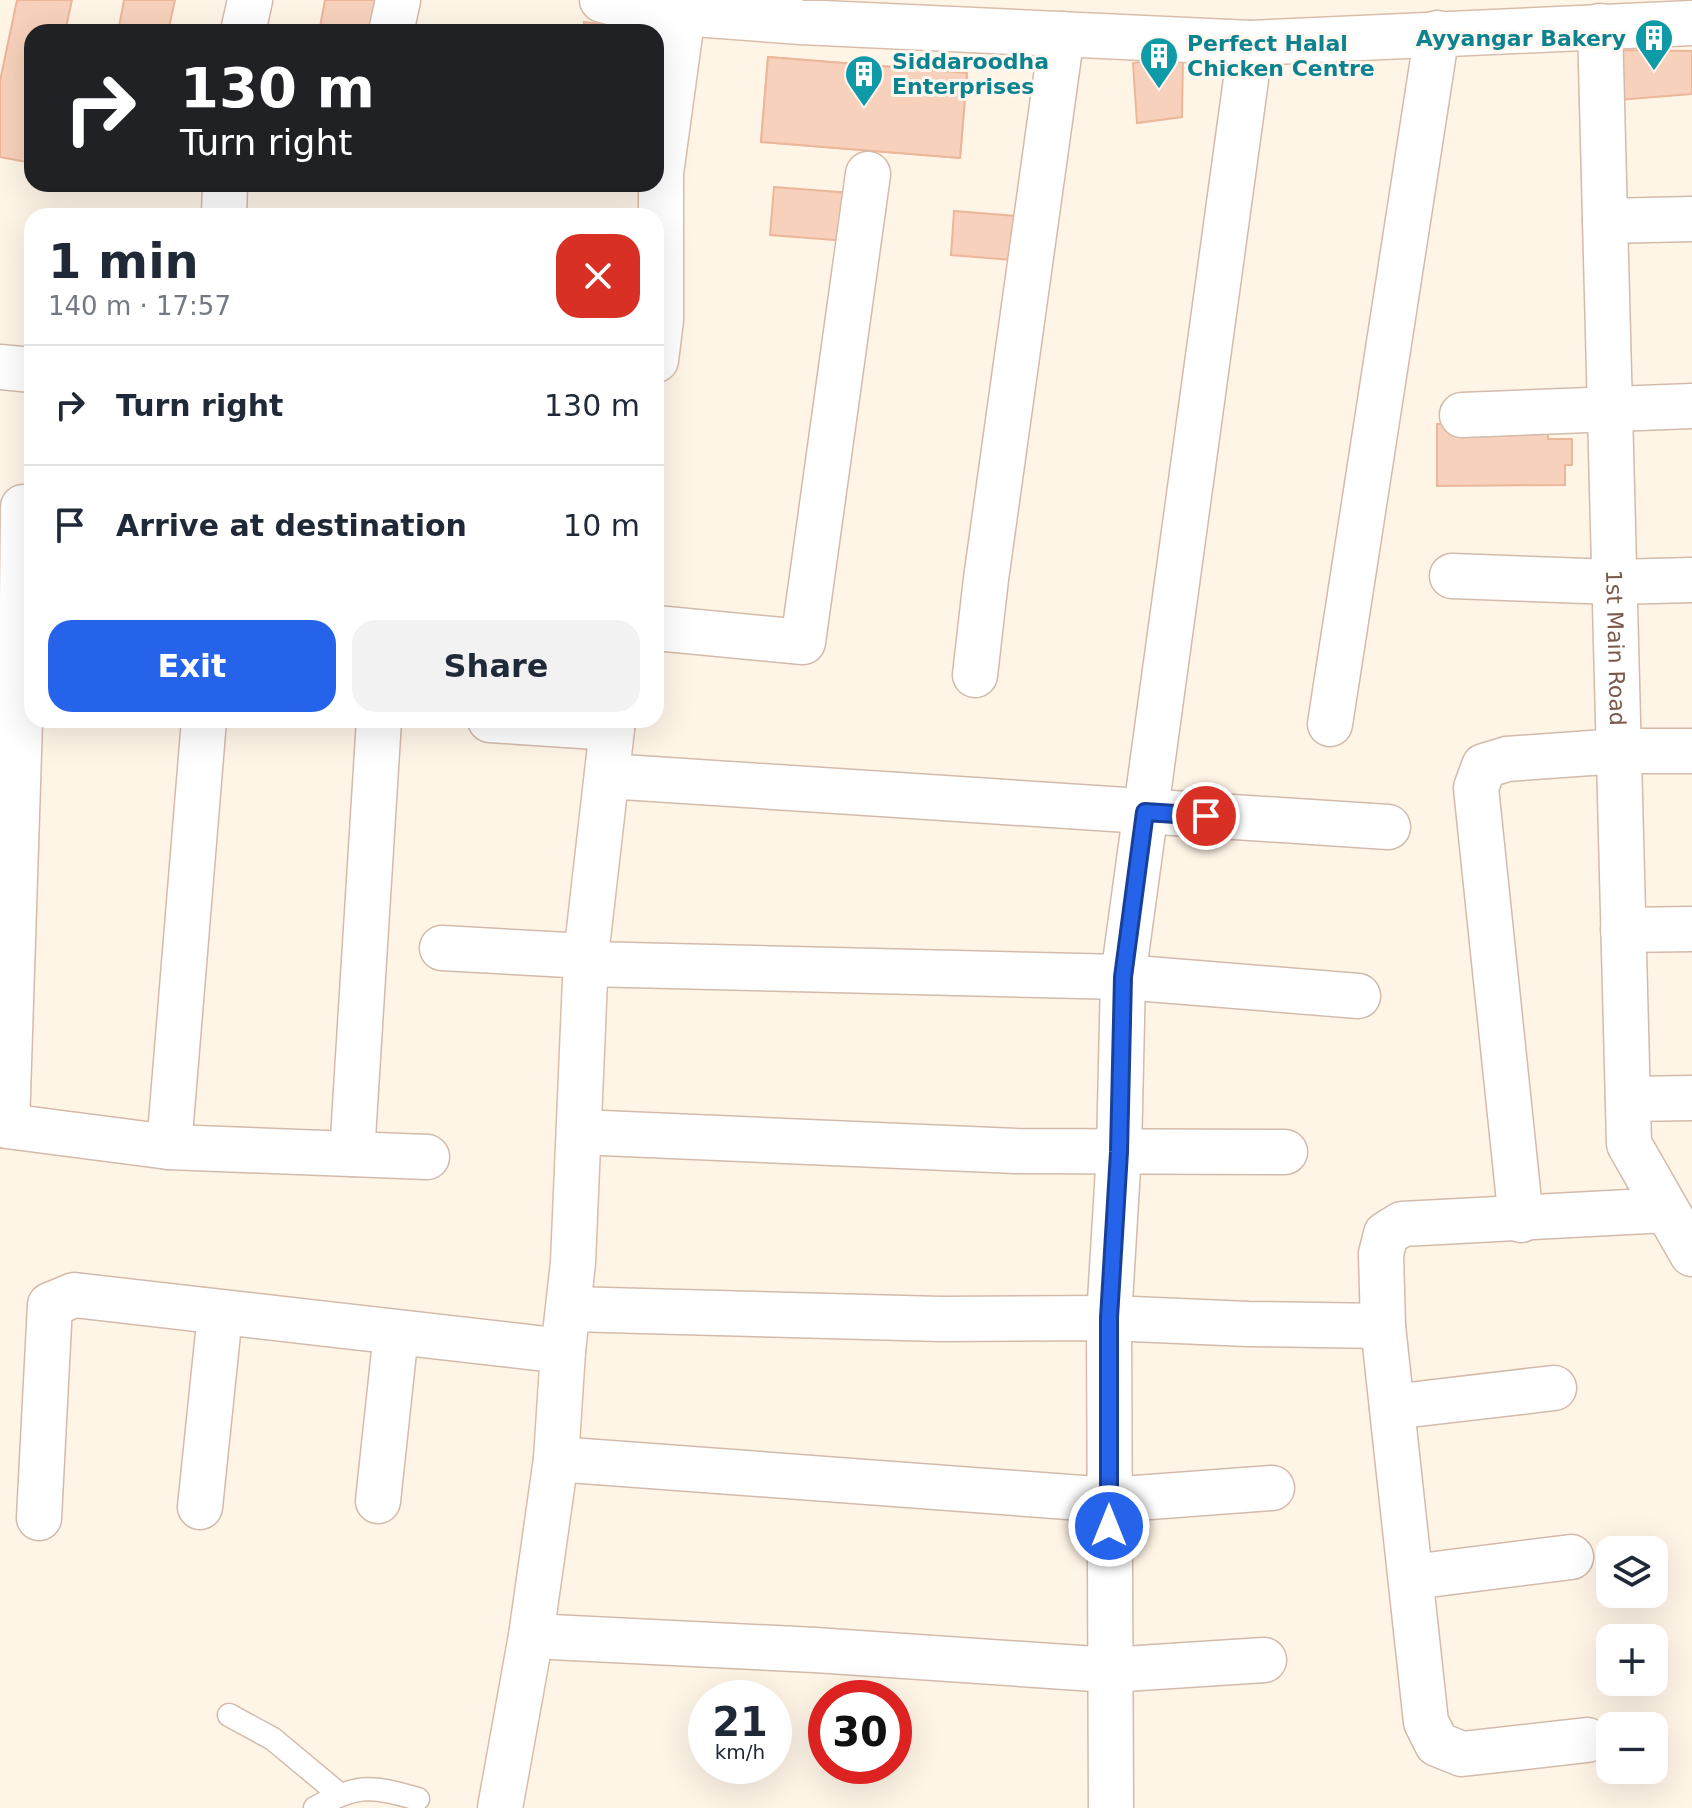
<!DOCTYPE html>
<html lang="en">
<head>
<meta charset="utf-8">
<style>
	body { margin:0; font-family:"DejaVu Sans",sans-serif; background:#f2f2f3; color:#1f2937; height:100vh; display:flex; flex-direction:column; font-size:30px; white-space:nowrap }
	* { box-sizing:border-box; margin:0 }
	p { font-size:26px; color:#747a83 }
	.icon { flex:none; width:44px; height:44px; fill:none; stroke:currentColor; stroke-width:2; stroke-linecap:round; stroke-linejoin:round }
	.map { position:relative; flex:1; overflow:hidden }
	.panel { position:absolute; left:24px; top:208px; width:640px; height:520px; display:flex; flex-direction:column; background:#fff; border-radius:24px; box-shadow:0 8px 32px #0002 }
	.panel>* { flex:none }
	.guide { position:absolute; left:24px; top:24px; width:640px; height:168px; border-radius:24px; box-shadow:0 8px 32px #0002; background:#202124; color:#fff; overflow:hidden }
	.fabs { position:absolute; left:1596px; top:1536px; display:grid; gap:16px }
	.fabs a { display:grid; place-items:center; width:72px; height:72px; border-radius:16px; background:#fff; box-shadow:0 8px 32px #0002; font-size:40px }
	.speed { position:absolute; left:688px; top:1680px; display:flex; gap:16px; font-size:40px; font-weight:700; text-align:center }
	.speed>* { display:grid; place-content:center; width:104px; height:104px; border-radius:50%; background:#fff; box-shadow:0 8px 32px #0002; line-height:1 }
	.speed small { font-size:20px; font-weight:400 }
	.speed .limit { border:12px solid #d22; background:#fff; color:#111 }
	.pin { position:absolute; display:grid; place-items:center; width:68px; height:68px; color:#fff; margin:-34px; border:4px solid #fff; border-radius:50%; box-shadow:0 2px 8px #0007 }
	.me { position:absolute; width:88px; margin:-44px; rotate:0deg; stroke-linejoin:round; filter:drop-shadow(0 0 6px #0008) }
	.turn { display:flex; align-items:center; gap:28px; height:168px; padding:0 24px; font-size:36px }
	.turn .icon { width:104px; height:104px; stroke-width:2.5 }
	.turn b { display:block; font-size:56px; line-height:68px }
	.round { display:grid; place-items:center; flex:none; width:84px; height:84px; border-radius:24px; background:#f2f2f3 }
	.headline { display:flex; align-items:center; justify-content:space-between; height:136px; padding:0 24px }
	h1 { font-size:48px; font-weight:600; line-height:60px }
	.action { display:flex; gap:16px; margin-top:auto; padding:16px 24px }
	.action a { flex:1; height:92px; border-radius:24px; background:#2563eb; color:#fff; font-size:32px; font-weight:600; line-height:92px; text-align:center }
	.action a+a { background:#f2f2f3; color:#1f2937 }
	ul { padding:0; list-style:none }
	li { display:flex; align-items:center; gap:24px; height:120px; padding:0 24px; border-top:2px solid #e0e1e3 }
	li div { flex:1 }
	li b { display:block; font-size:30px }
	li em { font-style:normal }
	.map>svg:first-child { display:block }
</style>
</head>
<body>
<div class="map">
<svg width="1692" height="1808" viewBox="0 0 1692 1808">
	<rect width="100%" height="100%" fill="#fff5e7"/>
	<!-- building -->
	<g fill="#f7d1bb" stroke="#ecb69a" stroke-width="2">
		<path d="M17,0H72L65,32H32V163L0,157V81Z"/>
		<path d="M124,0H175L168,32H118Z"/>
		<path d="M325,0H375L369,32H319Z"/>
		<path d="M584,22L635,28L634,32H584Z"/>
		<path d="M1615,50L1692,51V94L1618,100Z"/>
		<path d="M1183,56L1182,117L1137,123L1133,63Z"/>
		<path d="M768,57L967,73L960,158L761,142Z"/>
		<path d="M768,57L967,73L960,158L761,142Z"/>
		<path d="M774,187L851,193L847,241L770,235Z"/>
		<path d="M954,211L1016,216L1012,260L951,255Z"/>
		<path d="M1437,424H1548V439H1572V465H1565V485L1437,486Z"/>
	</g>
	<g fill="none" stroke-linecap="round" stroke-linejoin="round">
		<defs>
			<g id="lane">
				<path d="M229,1715L273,1739L339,1794"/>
				<path d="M315,1808C357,1783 373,1786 418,1799"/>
			</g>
			<g id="street">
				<path id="s1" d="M1600,26L1629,1144L1692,1254"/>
				<path d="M243,32L250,0"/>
				<path d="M391,32L398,0"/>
				<path d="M224,216L225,184"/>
				<path d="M1605,221L1692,219"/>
				<path d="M0,367L32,370"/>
				<path d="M1462,415L1692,406"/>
				<path d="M23,507L21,691L7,1126L169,1147L427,1157"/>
				<path d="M1452,576L1614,582L1692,580"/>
				<path d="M656,628L803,642L868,174"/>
				<path d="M975,675L986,579L1062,34"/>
				<path d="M490,720L612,728"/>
				<path d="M1330,724L1437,33"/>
				<path d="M607,776L1388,827"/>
				<path d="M1623,930L1692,929"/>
				<path d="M442,948L586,956"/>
				<path d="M587,964L1123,977L1358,996"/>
				<path d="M1628,1099L1692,1098"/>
				<path d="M579,1132L1016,1151L1285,1152"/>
				<path d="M169,1147L204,720"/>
				<path d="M352,1154L379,720"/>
				<path d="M1521,1220L1476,788L1484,766L1507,759L1619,751H1692"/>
				<path d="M569,1309L941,1319L1109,1318L1248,1324L1383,1326L1381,1254L1386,1234L1402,1224L1666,1210"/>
				<path d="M1383,1326L1426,1722L1437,1744L1462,1754L1587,1740"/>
				<path d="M1392,1407L1554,1388"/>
				<path d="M556,1459L1109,1500L1272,1488"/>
				<path d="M378,1501L396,1333"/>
				<path d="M200,1507L220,1314"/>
				<path d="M39,1518L50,1305L74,1295L563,1351"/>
				<path d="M1412,1577L1571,1557"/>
				<path d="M531,1636L815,1650L1109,1670L1264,1660"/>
				<path d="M1111,1808L1109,1318L1119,1152L1123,977L1251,43"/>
			</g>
			<g id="secondary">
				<path d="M602,0L640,10L801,22L1251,43L1692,23"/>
				<path d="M656,360L661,320V173L683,13"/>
				<path d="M500,1808L531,1636L556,1459L563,1351L573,1263L586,956L613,720"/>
			</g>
		</defs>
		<!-- lane casing -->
		<use href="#lane" stroke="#d3bbab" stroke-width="25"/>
		<!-- street casing -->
		<use href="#street" stroke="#d3bbab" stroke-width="47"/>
		<!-- secondary casing -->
		<use href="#secondary" stroke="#d9bdaa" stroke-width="47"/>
		<!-- lane -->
		<use href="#lane" stroke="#fff" stroke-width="22"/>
		<!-- street -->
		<use href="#street" stroke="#fff" stroke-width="44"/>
		<!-- secondary -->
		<use href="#secondary" stroke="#fff" stroke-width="44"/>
	</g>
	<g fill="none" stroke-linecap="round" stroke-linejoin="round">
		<defs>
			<path id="route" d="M1109,1526V1318L1119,1152L1123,977L1145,812L1206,816"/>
		</defs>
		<!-- route casing -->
		<use href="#route" stroke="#184099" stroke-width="20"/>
		<!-- route -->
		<use href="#route" stroke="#2563eb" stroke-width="14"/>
	</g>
	<!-- icons -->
	<defs>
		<symbol id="building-pin" viewBox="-11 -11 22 30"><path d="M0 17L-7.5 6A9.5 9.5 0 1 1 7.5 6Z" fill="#0f9aa8" stroke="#fff8f0"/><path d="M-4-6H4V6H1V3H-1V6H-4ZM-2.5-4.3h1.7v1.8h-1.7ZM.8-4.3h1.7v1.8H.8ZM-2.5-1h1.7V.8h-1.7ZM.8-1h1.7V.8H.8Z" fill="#fff"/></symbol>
	</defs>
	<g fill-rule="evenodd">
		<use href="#building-pin" x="1632" y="16" width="44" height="60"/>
		<use href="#building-pin" x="1137" y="34" width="44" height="60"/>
		<use href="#building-pin" x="842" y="52" width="44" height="60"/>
	</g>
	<g text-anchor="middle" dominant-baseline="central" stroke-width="6" stroke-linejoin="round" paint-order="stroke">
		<!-- culture labels -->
		<g font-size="22" font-weight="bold" fill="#0d838f" stroke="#fff8f0" text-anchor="start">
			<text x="1626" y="38" text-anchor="end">Ayyangar Bakery</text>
			<text x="1187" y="43">Perfect Halal<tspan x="1187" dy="25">Chicken Centre</tspan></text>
			<text x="892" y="61">Siddaroodha<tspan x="892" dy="25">Enterprises</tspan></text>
		</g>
		<!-- street labels -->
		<g font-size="22" fill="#7c5848" stroke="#fff8f0">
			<text stroke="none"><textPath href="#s1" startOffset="622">1st Main Road</textPath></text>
		</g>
	</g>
</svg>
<div class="fabs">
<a><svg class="icon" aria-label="layers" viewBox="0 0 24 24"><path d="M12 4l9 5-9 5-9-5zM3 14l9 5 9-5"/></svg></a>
<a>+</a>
<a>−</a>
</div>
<div class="speed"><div>21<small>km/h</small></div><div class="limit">30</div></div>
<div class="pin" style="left:1206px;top:816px;background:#d93025"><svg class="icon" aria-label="arrive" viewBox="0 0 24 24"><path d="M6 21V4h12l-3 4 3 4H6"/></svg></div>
<svg class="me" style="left:1109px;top:1526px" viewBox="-20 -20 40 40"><circle r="17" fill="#2563eb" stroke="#fff" stroke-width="3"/><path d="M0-11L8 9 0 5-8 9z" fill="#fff"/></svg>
<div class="guide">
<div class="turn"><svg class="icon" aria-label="right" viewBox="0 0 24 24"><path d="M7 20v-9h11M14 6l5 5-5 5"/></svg><div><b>130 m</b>Turn right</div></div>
</div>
<section class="panel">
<div class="headline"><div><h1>1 min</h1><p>140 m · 17:57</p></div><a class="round" style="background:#d93025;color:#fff"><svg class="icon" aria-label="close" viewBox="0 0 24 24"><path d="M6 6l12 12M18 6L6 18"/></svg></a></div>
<ul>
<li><svg class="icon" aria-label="right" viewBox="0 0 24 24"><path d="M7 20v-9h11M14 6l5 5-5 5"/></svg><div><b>Turn right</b></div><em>130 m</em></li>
<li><svg class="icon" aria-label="arrive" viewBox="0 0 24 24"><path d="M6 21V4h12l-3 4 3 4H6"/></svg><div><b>Arrive at destination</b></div><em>10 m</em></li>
</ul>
<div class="action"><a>Exit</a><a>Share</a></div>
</section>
</div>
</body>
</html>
